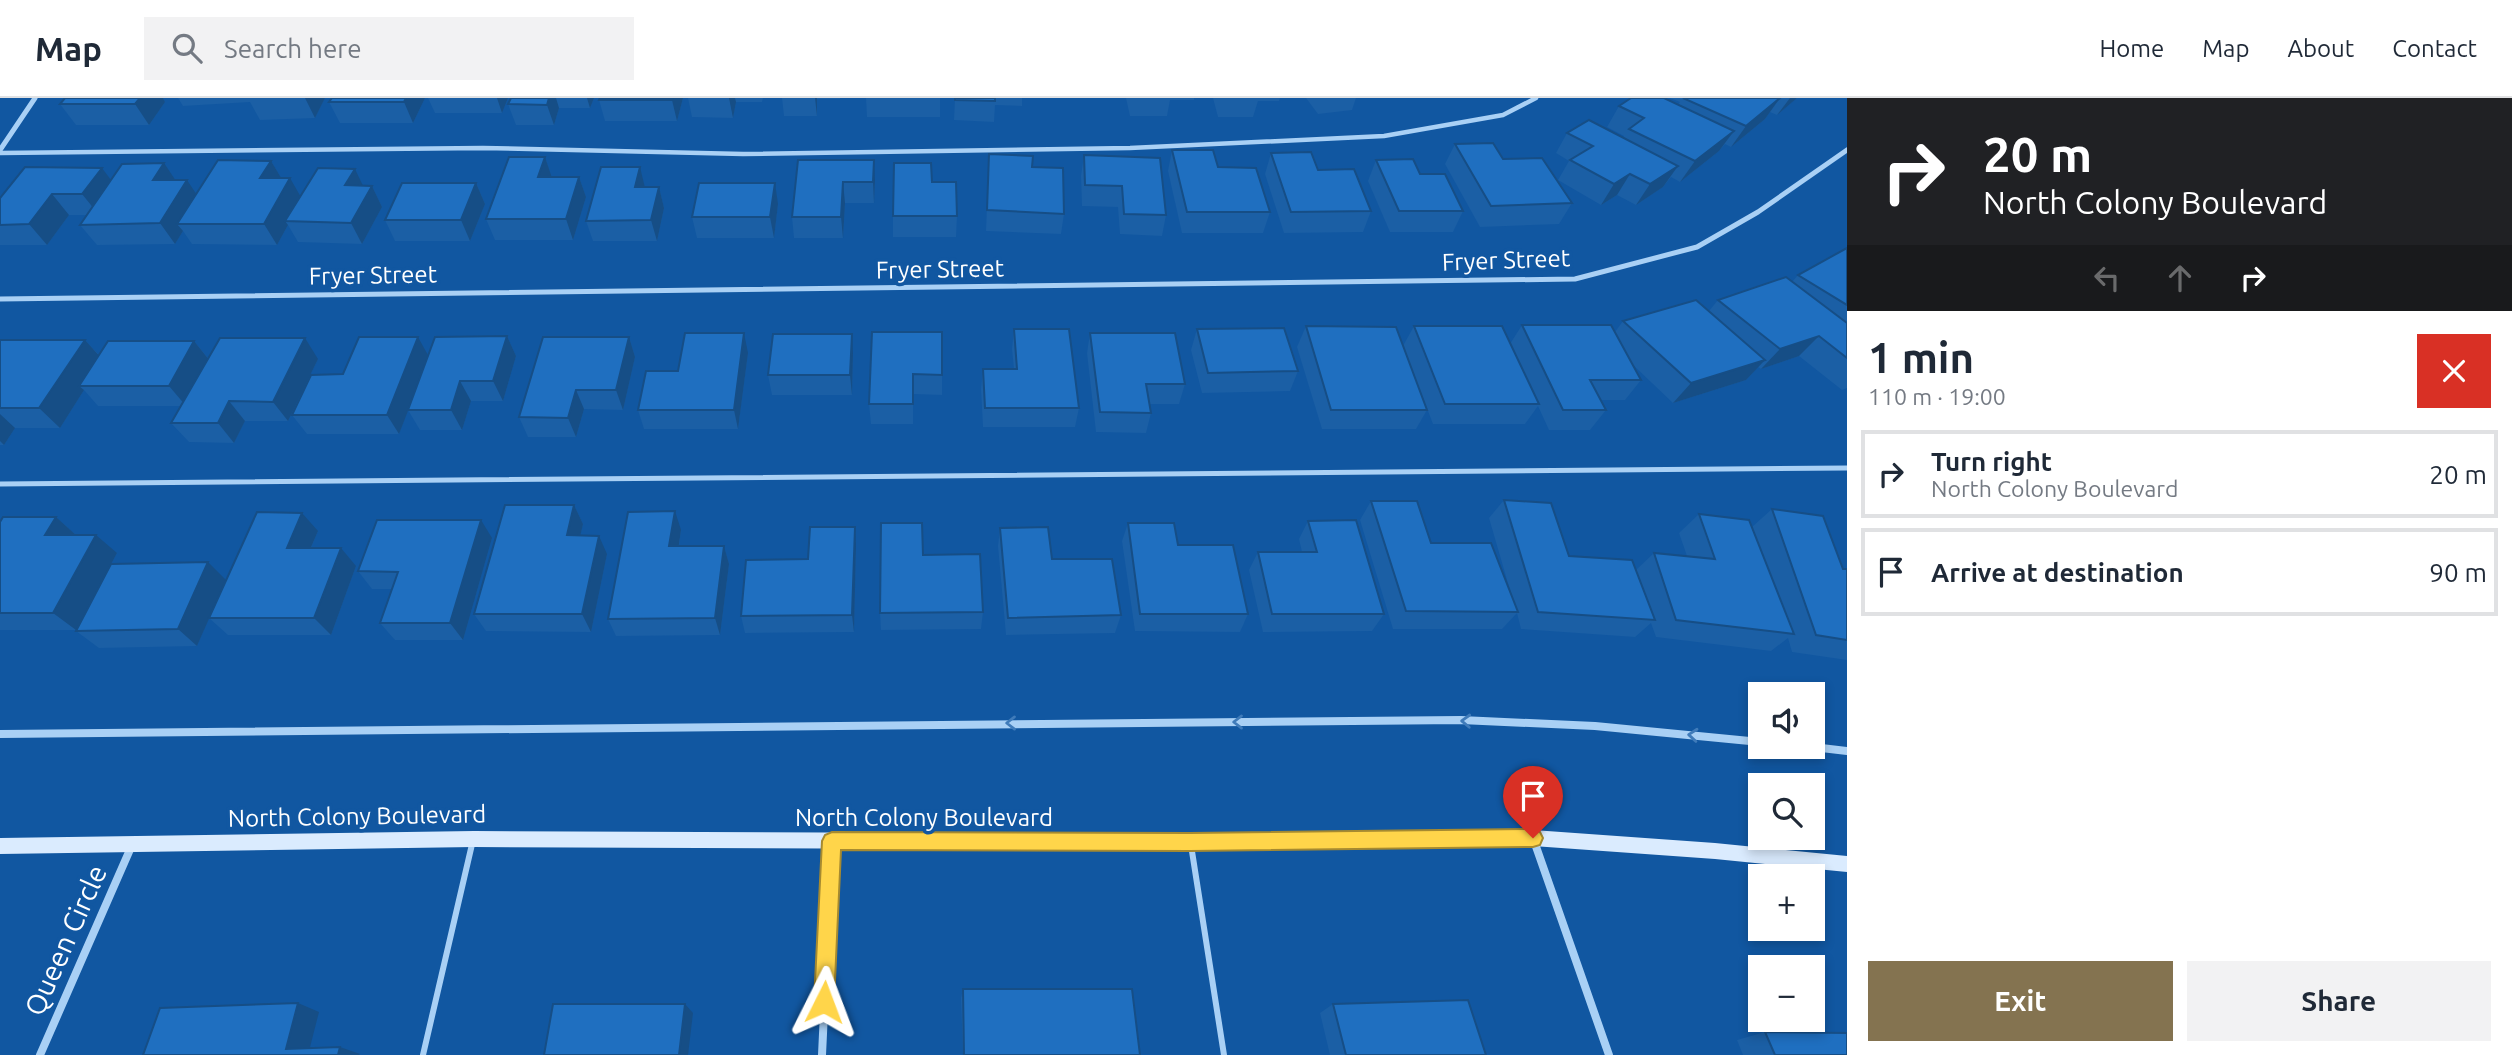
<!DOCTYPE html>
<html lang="en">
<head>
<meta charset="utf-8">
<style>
	body { margin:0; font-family:Ubuntu,sans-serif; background:#f2f2f3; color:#1f2937; height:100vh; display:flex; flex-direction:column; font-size:26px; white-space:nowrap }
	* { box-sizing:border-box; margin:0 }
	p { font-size:23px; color:#747a83 }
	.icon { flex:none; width:38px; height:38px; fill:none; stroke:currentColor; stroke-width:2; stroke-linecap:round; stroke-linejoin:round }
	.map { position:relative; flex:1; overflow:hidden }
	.drawer { display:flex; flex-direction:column; background:#fff; width:665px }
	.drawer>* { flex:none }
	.top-card { background:#202124; color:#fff; overflow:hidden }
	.controls { position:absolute; left:1748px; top:584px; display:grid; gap:14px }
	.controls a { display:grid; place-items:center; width:77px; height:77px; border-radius:0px; background:#fff; box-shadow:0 4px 10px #0003; font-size:35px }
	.pin { position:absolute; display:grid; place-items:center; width:60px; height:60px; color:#fff; margin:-72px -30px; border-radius:50% 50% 50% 0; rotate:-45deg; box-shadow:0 0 7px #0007 }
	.pin .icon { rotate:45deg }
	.me { position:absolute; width:77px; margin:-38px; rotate:3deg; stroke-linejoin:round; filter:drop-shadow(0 0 5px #0008) }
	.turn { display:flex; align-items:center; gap:24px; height:147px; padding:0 21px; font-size:32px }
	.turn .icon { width:91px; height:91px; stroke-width:2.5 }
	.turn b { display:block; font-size:49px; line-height:60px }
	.lanes { display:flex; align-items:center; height:66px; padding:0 21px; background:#0003; justify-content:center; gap:35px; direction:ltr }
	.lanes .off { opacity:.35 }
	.round { display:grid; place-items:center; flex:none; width:74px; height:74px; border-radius:0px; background:#f2f2f3 }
	.headline { display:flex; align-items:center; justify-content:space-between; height:119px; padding:0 21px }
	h1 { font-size:42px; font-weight:600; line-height:52px }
	.action { display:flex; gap:14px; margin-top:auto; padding:14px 21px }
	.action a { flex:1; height:80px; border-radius:0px; background:#847350; color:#fff; font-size:28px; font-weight:600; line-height:80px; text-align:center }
	.action a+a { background:#f2f2f3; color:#1f2937 }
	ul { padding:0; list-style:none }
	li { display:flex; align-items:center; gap:21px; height:88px; margin:0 14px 10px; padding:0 7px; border:4px solid #e0e1e3; border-radius:0px }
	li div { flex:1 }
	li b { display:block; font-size:26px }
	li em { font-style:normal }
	header { display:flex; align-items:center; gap:42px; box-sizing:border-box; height:98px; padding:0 35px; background:#fff; border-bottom:2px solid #e0e1e3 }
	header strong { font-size:33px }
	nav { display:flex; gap:38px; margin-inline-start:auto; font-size:24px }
	.search { width:490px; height:63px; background:#f2f2f3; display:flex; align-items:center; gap:18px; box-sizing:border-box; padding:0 24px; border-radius:0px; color:#747a83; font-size:26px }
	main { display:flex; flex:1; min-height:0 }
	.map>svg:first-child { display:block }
</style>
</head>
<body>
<header>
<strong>Map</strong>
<div class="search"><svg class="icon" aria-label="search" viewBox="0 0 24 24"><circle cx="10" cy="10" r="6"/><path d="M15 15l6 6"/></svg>Search here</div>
<nav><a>Home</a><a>Map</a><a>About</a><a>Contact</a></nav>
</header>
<main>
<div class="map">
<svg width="1847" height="957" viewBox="0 0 1847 957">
	<rect width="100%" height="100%" fill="#1157a1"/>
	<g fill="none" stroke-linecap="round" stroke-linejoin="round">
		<!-- service-far2 -->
		<path stroke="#a9d0f5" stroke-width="4.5" d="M0,55L483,50L743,56L1130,50L1384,38L1503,17L1536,0"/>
		<!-- service-far1 -->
		<path stroke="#a9d0f5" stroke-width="5" d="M0,386L1847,370"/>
		<!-- service -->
		<g stroke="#a9d0f5" stroke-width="6">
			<path d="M1191,747L1224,957"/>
			<path d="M423,957L473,742"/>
		</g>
		<!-- minor-far1 -->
		<g stroke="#a9d0f5" stroke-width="5">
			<path d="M0,52L35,0"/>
			<path d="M0,201L1575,181L1697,149L1758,114L1847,52"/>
		</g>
		<!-- minor -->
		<g stroke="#a9d0f5" stroke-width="8">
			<path d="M0,636L1461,622L1595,628L1760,644"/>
			<path d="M1813,649L1847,653"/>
			<path d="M1533,740L1609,957"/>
			<path d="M40,957L132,747"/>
			<path d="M822,957L832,743"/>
		</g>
		<!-- secondary -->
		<path fill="#daebfe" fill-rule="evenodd" d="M1533,732L1715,745L1847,758V774L1715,761L1533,748L1190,752L474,749L0,756V740L474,733L1190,736Z"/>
	</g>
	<!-- wall -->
	<g fill="#1b5fa5">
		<path d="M65,0H163L165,4L149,27H76L60,6Z"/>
		<path d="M178,0H325L315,20L260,22L250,4L183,8Z"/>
		<path d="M425,0L413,25H340L329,4Z"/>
		<path d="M428,0H508L502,15H435Z"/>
		<path d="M511,0H594L590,10H559L554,27H516L508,6Z"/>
		<path d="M600,0H683L677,23H605L599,2Z"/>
		<path d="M688,0H763L762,4H736L733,20L692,19Z"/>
		<path d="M782,0H840V1H817V18H784Z"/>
		<path d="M866,0H940V19H867Z"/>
		<path d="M955,0H1022V8L995,7L994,24L954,22Z"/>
		<path d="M1126,0H1194V2H1170L1167,18H1130Z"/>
		<path d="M1213,0H1280L1279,3H1258L1253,19H1218Z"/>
		<path d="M1306,0H1356L1352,12L1318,16Z"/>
		<path d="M1670,0H1797L1777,17L1770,14L1765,21L1731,49L1725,46L1719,53L1680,84L1671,79L1663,89L1636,107L1617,97L1601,107L1558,82L1569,63L1556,55L1567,35L1623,40L1624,38L1607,29L1619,8L1678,7L1680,4Z"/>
		<path d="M1455,46L1503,61L1572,105L1559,126L1480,129L1445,66Z"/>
		<path d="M1172,52L1218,69L1270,114L1263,135H1182L1168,73Z"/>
		<path d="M1271,55L1318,72L1371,113L1363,134L1284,135L1265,76Z"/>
		<path d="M989,56L1032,69L1064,116L1061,136L986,133Z"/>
		<path d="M1084,57L1166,117L1162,138L1120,136L1118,109L1082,108L1081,78Z"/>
		<path d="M545,59L551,79H579L586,99L573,142H495L486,121Z"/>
		<path d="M798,62L875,83L874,105H845L843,140H794L792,119Z"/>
		<path d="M1376,62L1420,76L1463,113L1453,134H1390L1368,83Z"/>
		<path d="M271,63L281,80L300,99L363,88H372L382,109L362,146L298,144L288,127L277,147L192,146L183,133L175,146L97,147L80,127L87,117H69L47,147H0V100L111,82H176L196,96Z"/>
		<path d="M932,84L957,118L956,139H893V118Z"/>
		<path d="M476,85L485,106L470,143H395L385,122Z"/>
		<path d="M645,89H659L664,110L657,143H593L586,123Z"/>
		<path d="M778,106L774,140H697L692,119Z"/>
		<path d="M1847,150V290L1842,292L1799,258L1761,271L1758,269L1746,282L1673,305L1632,266L1641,282L1625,302H1600L1606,312L1590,332H1549L1538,308L1525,326H1433L1403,248L1414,228L1510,246L1522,227L1615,234L1623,223L1709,213L1718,202L1792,184L1798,177Z"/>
		<path d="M1306,228L1427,312L1416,331H1322L1297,249Z"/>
		<path d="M1014,231L1079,310L1075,329H983L981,291L983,271H1014L1012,251Z"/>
		<path d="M1197,231L1298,273L1290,293L1202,295L1191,252Z"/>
		<path d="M872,234L942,277V297L913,296V326H871L869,306Z"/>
		<path d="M1090,235L1185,286L1179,306H1149L1151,315L1146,335L1096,334L1087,255Z"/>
		<path d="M507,238L516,258L503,303H471L462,332H420L408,312L399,336H307L292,317L343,276L428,258Z"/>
		<path d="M629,239L635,259L623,312L584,311L576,339H528L519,319Z"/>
		<path d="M0,242H85L99,257L194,243L208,260L318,261L288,323H245L234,345L189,344L171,325L181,308H98L84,292L60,330H15L4,347H0Z"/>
		<path d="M748,255L738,331H644L638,312Z"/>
		<path d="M853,256L852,297H772L768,277Z"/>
		<path d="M1504,402L1569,458L1636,472L1654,455L1687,458L1679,435L1699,416L1752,429L1772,411L1843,471H1847V562L1792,554L1788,540L1771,553L1656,539L1651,525L1635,539L1521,531L1517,515L1502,531H1393L1360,422L1371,403L1512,499L1489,420Z"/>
		<path d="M574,407L583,426L580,438L607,456L591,534L486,533L474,516Z"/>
		<path d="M56,419L76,437L117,455L111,466L226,482L318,433L311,450L356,468L331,537H228L209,520L197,548L99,550L76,533L94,498L76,532H0V424Z"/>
		<path d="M1308,423L1384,516L1372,533L1263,534L1249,472L1258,454H1302L1299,441Z"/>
		<path d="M1128,425L1178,447L1248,516L1240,534L1135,533L1122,443Z"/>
		<path d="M1000,430L1052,461L1121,517L1115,535L1006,537L998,448Z"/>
		<path d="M681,432L679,448H724L729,466L720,537L616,538L608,521Z"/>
		<path d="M492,440L463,542H395L380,525L392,491H372L358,473Z"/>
		<path d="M856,447L854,534L745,535L741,518L808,461Z"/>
		<path d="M923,457L983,514L981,531L881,532L880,515Z"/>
		<path d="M963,891L1140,957H963L961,900Z"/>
		<path d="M1333,906L1486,957H1330L1320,915Z"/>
		<path d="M1765,934L1847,957H1743L1737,942Z"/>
	</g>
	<!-- shaded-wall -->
	<g fill="#164e86">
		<path d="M136,0H163L165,4L149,27L135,6Z"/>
		<path d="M305,0H325L315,20Z"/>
		<path d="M406,0H425L413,25L404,4Z"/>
		<path d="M497,0H508L502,15Z"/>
		<path d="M549,0H556L559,10L554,27L547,7Z"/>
		<path d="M587,0H594L590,10Z"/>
		<path d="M673,0H683L677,23L672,2Z"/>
		<path d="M729,0H735L736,4L733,20Z"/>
		<path d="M815,0H817V18Z"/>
		<path d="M1780,0L1765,21L1731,49L1746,28Z"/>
		<path d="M1790,0H1797L1777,17Z"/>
		<path d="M1734,33L1719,53L1680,84L1695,63Z"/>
		<path d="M545,59L552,80L538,79Z"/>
		<path d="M874,62L875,83L874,105L873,84Z"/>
		<path d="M271,63L283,83L260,80Z"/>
		<path d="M164,65L178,86L153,82Z"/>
		<path d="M1678,68L1663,89L1636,107L1650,86Z"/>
		<path d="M640,69L645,90L635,89Z"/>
		<path d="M102,70L117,90L99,117L82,96Z"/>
		<path d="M355,71L365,92L345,87Z"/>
		<path d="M1630,76L1617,97L1601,107L1614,86Z"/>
		<path d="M579,79L586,99L573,142L566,121Z"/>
		<path d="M290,80L302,101L285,123L288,127L277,147L264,126Z"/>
		<path d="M187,82L201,103L177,126L183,133L175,146L160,125Z"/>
		<path d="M843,84L845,105L843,140L841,119Z"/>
		<path d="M476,85L485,106L470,143L461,122Z"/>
		<path d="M775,85L778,106L774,140L770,119Z"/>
		<path d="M372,88L382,109L362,146L351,125Z"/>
		<path d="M659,89L664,110L657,143L651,122Z"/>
		<path d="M52,96L69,117L47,147L29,126Z"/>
		<path d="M744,235L748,255L738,331L734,312Z"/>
		<path d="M852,236L853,256L852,297L850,277Z"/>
		<path d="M507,238L516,258L503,303L493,283Z"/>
		<path d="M1819,238L1799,258L1761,271L1780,251Z"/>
		<path d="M418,239L429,259L399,336L387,317Z"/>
		<path d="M629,239L635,259L623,312L616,292Z"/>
		<path d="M305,240L318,261L288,323L273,304Z"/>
		<path d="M85,242L103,262L79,288L84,292L60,330L39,310Z"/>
		<path d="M194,243L210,263L186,308L169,288Z"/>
		<path d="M1765,262L1746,282L1673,305L1691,285Z"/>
		<path d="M460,283L471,303L462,332L451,312Z"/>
		<path d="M576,292L584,311L576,339L568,320Z"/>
		<path d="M229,303L245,323L234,345L218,325Z"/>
		<path d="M0,316L15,330L4,347L0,343Z"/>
		<path d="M574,407L583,426L576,456L567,437Z"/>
		<path d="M675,413L681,432L676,466L669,448Z"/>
		<path d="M302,415L318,433L303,468L287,450Z"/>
		<path d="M56,419L77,438L45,437Z"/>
		<path d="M481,422L492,440L463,542L450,525Z"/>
		<path d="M855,429L856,447L854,534L852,517Z"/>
		<path d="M96,437L117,455L76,532L53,515Z"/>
		<path d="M599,438L607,456L591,534L582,516Z"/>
		<path d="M724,448L729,466L720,537L715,520Z"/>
		<path d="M341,450L356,468L331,537L314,520Z"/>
		<path d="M208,464L226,482L197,548L178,531Z"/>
		<path d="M298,905L319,914L308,957L286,951Z"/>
		<path d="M685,906L693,915L688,957H679Z"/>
		<path d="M340,949L360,956L359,957H338Z"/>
	</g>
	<!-- building -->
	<g fill="#1f6fc0" stroke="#164e86" stroke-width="2">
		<path d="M65,0H140L135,6H60Z"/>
		<path d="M332,0H406L404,4H329Z"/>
		<path d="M511,0H549L547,7L508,6Z"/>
		<path d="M600,0H673L672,2H599Z"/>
		<path d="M955,0H995V3L955,2Z"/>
		<path d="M1631,0H1664L1734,33L1695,63L1629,31L1644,20L1619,8Z"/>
		<path d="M1683,0H1780L1746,28Z"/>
		<path d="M1589,22L1678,68L1650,86L1630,76L1614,86L1570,62L1593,48L1567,35Z"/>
		<path d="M1493,45L1503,61L1542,60L1572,105L1491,108L1455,46Z"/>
		<path d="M1172,52H1213L1218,69L1256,70L1270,114H1187Z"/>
		<path d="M1311,54L1318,72L1354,71L1371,113L1291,114L1271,55Z"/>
		<path d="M989,56L1033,58L1032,69L1063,70L1064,116L987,112Z"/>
		<path d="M1084,57L1160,60L1166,117L1124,116L1122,88L1085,87Z"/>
		<path d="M509,59H545L538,79H579L566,121H486Z"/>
		<path d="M1413,61L1420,76H1445L1463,113H1399L1376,62Z"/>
		<path d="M218,62L271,63L260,80H290L264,126H177Z"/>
		<path d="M798,62H874L873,84H843L841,119H792Z"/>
		<path d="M164,65L153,82H187L160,125L80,127L122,66Z"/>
		<path d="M894,65H931L932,84H956L957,118H893Z"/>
		<path d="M25,69L102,70L82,96H52L29,126L0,127V100Z"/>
		<path d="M601,69H640L635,89H659L651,122L586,123Z"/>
		<path d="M318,70L355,71L345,87L372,88L351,125L285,123Z"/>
		<path d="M402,85H476L461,122H385Z"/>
		<path d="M699,85H775L770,119H692Z"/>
		<path d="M1847,150V207L1798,177Z"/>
		<path d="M1786,179L1847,225V260L1819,238L1780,251L1718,202Z"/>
		<path d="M1696,202L1765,262L1691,285L1623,223Z"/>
		<path d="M1522,227H1611L1641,282H1590L1606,312H1563Z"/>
		<path d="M1306,228L1396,229L1427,312H1331Z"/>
		<path d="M1414,228H1502L1539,306H1445Z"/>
		<path d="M1284,230L1298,273L1208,275L1197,231Z"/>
		<path d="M1014,231H1069L1079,310H985L983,271H1017Z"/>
		<path d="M872,234H942V277L913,276V306H869Z"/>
		<path d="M685,235H744L734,312H638L646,273H678Z"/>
		<path d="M1090,235H1175L1185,286H1146L1151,315L1100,314Z"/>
		<path d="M773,236H852L850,277H768Z"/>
		<path d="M507,238L493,283H460L451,312H408L435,239Z"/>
		<path d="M359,239H418L387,317H292L311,277L343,276Z"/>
		<path d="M543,239H629L616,292H576L568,320L519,319Z"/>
		<path d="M220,240H305L273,304L229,303L218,325H171Z"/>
		<path d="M0,242H85L39,310H0Z"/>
		<path d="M108,243H194L169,288H79Z"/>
		<path d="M1504,402L1551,405L1569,458L1632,462L1655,522L1538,514Z"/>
		<path d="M1371,403H1417L1431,445H1491L1518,514L1406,513Z"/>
		<path d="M505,407H574L567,437L599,438L582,516H474Z"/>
		<path d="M1772,411L1823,418L1843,471H1847V542L1816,537Z"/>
		<path d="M675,413L669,448H724L715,520L608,521L628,414Z"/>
		<path d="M257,414L302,415L287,450H341L314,520H209Z"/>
		<path d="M1699,416L1749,422L1794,536L1676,522L1654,455L1715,461Z"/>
		<path d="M3,419H56L45,437H96L53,515H0V424Z"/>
		<path d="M377,422H481L450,525H380L398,474L358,473Z"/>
		<path d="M1356,422L1384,516H1272L1258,454H1317L1308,423Z"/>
		<path d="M881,425H922L923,457L980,456L983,514L880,515Z"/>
		<path d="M1128,425H1174L1178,447H1233L1248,516H1140Z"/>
		<path d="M810,429H855L852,517L741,518L746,462L808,461Z"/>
		<path d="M1048,429L1052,461H1112L1121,517L1008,520L1000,430Z"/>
		<path d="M208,464L178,531L76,533L111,466Z"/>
		<path d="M963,891H1132L1140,957H964Z"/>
		<path d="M1468,902L1486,957H1346L1333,906Z"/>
		<path d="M298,905L286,951L340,949L338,957H143L160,910Z"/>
		<path d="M553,906H685L679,957H544Z"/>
		<path d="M1765,934L1847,935V957H1775Z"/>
	</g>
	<!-- one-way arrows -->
	<defs><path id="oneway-chevron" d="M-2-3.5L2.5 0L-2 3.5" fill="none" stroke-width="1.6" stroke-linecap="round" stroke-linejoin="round" transform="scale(1.75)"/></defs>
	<g stroke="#3f7bba">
		<use href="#oneway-chevron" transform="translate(1466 623) rotate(-178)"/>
		<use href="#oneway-chevron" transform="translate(1238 624) rotate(180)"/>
		<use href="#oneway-chevron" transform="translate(1011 625) rotate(180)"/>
		<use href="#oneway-chevron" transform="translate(1693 637) rotate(-175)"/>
	</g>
	<!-- route -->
	<path fill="#ffd54a" stroke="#a68a30" stroke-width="2" d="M1533,731L1540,734L1543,740L1540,747L1533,749L1190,753L841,752L834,904L831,911L824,914L817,911L814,904L822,743L825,737L832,734L1190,735Z"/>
	<g text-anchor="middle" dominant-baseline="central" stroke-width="7" stroke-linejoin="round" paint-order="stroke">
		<!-- street labels -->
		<g font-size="24" fill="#fff" stroke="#1157a1">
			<text transform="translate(1506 162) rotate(-2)">Fryer Street</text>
			<text transform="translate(940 171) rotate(-1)">Fryer Street</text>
			<text transform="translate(373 177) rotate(-1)">Fryer Street</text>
			<text transform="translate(357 718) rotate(-1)">North Colony Boulevard</text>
			<text x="924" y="719">North Colony Boulevard</text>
		</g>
		<!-- near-street labels -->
		<g font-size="28" fill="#fff" stroke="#1157a1">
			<text transform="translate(65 842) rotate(-66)">Queen Circle</text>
		</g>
	</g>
</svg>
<div class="controls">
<a><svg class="icon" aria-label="sound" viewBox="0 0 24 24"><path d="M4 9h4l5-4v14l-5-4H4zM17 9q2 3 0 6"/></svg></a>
<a><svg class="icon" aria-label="search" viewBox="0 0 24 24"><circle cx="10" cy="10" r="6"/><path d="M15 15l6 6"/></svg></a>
<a>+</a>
<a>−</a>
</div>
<div class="pin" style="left:1533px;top:740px;background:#d93025"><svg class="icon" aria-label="arrive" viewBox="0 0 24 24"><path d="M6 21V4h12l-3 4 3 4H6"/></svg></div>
<svg class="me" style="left:824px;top:904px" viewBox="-20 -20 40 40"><path d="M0-17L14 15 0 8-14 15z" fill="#ffd54a" stroke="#fff" stroke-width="4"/></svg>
</div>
<section class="drawer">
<div class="top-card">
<div class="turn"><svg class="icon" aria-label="right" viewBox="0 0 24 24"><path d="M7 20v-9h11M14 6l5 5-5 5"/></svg><div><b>20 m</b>North Colony Boulevard</div></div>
<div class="lanes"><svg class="icon off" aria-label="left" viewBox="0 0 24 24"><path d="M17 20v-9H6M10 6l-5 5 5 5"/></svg><svg class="icon off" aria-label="ahead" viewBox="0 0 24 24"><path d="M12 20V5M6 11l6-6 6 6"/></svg><svg class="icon" aria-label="right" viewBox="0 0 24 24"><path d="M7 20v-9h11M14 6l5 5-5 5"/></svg></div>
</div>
<div class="headline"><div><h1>1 min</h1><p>110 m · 19:00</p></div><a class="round" style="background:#d93025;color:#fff"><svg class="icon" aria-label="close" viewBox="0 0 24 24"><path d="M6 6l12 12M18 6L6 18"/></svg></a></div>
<ul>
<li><svg class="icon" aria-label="right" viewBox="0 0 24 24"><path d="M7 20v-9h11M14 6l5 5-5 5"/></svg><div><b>Turn right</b><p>North Colony Boulevard</p></div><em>20 m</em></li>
<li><svg class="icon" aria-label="arrive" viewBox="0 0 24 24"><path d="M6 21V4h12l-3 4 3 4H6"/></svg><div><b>Arrive at destination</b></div><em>90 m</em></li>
</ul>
<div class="action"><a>Exit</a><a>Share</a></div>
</section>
</main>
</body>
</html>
